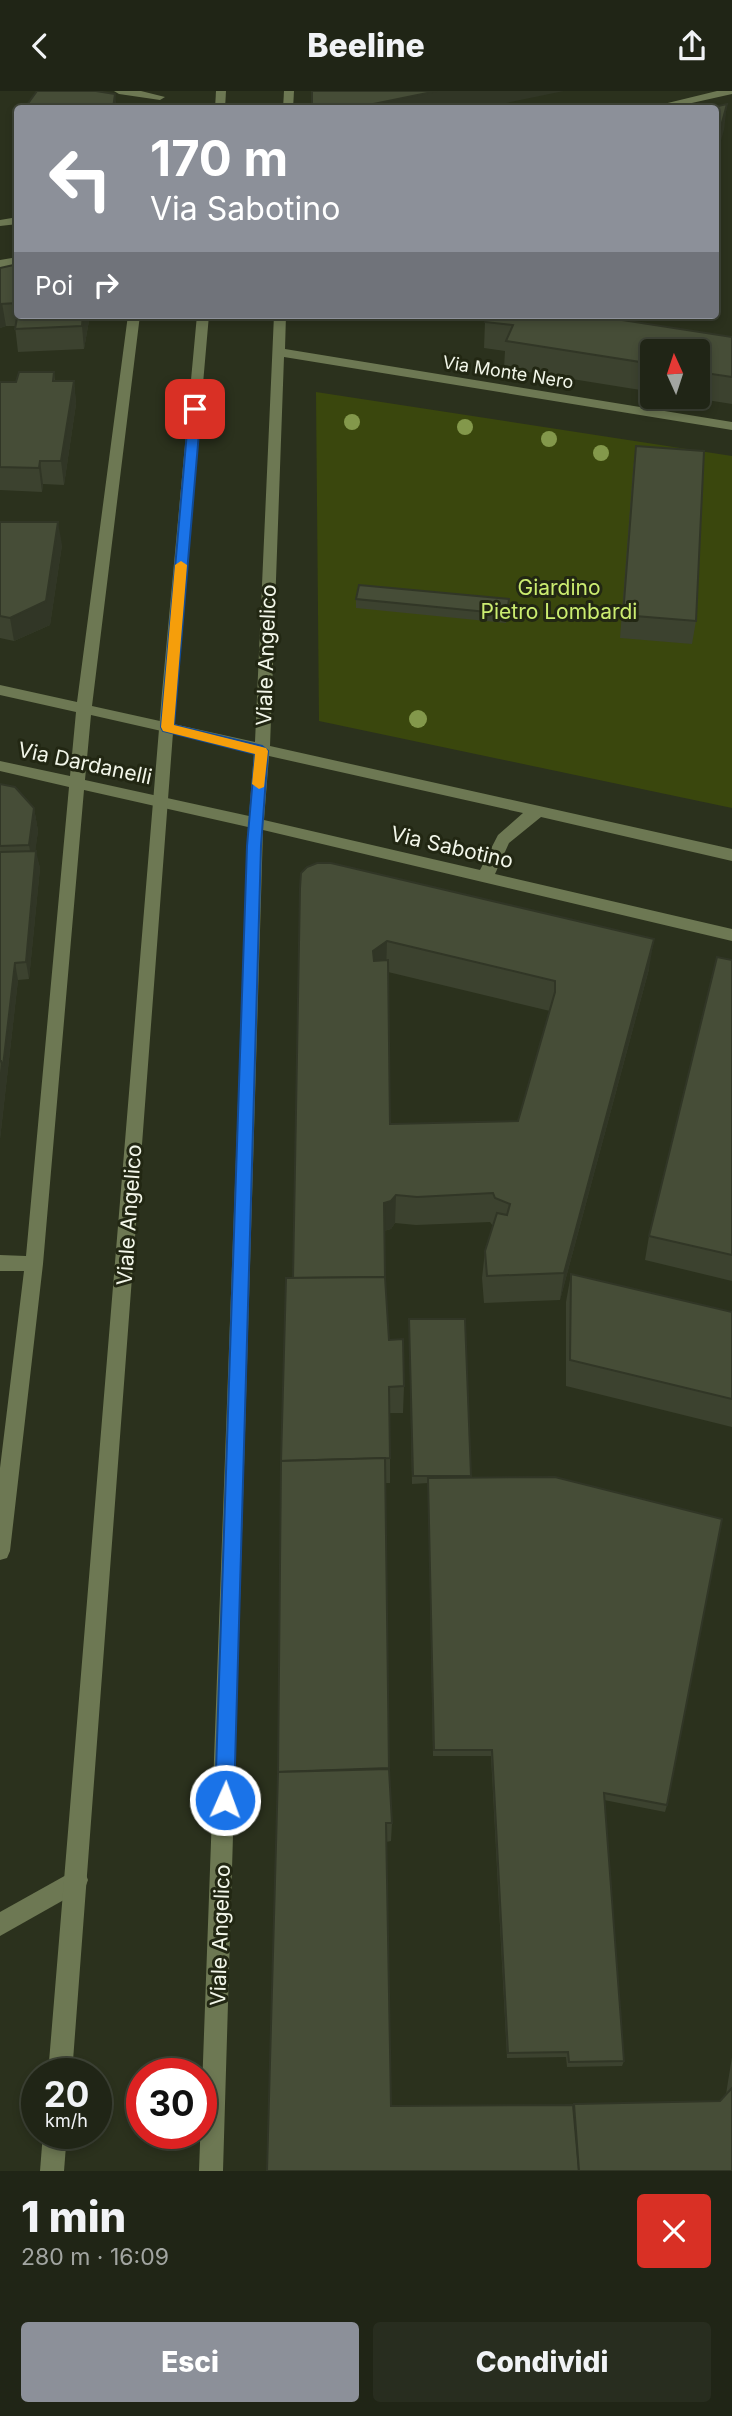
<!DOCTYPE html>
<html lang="it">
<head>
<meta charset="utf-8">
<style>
	body { margin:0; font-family:Inter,sans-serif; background:#282d1f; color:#f1f3f6; height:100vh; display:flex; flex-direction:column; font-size:26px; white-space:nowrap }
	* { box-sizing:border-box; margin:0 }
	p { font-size:23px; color:#a2a5a1 }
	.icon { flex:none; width:38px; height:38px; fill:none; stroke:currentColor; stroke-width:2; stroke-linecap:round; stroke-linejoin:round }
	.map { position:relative; height:2080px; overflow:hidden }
	.drawer { display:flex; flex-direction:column; background:#202516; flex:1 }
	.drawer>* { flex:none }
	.banner { position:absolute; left:14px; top:14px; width:705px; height:214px; border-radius:7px; box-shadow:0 4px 10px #0003,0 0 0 2px #3d4235; background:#8c9099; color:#fff; overflow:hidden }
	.needle { width:46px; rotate:357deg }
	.fabs { position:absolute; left:640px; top:248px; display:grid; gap:14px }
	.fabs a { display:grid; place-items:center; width:70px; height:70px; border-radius:7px; background:#202516; box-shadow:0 4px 10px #0003,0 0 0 2px #3d4235; font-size:35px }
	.speed { position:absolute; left:21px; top:1967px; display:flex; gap:14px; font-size:35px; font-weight:700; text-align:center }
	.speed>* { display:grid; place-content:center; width:91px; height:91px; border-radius:50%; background:#202516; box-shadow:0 4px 10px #0003,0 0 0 2px #3d4235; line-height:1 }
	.speed small { font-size:18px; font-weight:400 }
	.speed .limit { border:10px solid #d22; background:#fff; color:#111 }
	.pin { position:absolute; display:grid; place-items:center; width:60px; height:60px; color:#fff; margin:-30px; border-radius:14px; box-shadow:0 4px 10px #0006 }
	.me { position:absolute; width:77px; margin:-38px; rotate:2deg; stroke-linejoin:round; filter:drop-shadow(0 0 5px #0008) }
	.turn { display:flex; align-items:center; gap:24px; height:147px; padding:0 21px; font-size:32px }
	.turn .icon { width:91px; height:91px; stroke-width:2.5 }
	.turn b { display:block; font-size:49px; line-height:60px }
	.then { display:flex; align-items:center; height:66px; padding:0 21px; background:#0003; gap:14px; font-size:26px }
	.round { display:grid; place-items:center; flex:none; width:74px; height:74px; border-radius:7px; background:#282d1f }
	.summary { display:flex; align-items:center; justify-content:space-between; height:119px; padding:0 21px }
	h1 { font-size:42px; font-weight:800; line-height:52px }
	.cta { display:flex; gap:14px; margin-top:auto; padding:14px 21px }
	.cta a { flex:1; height:80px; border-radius:7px; background:#8c9099; color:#fff; font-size:28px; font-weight:800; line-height:80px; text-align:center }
	.cta a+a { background:#282d1f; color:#f1f3f6 }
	header { display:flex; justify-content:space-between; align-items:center; height:91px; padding:0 21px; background:#202516; font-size:32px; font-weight:800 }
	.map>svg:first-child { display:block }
</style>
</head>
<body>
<header><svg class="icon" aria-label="back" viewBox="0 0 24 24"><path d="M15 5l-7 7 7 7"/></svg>Beeline<svg class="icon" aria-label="share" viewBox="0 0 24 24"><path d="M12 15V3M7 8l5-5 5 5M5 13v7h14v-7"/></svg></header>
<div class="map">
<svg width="732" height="2080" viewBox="0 0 732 2080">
	<rect width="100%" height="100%" fill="#2b311d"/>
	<!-- green -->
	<path fill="#3a470d" d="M316,301L732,365V717L319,630Z"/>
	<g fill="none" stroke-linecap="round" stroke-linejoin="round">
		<!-- minor -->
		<g fill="#6d7853" fill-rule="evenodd">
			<path d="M114,0H141L165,6L160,9L119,3Z"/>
			<path d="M284,0H294L293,18H283Z"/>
			<path d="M717,0H732V3L665,18H643Z"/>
			<path d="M18,126V133L0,135V129Z"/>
			<path d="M18,166V173L0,177V169Z"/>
			<path d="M128,224H140L92,615L255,651L274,224H286L285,258L732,331V339L284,266L270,655L732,758V770L541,726L509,752L495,783L732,838V850L263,739L223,2080H199L248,736L84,699L43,1173L10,1460L7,1467L0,1469V1377L24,1180H0V1164L26,1165L69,696L0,680V670L70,685L76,621L0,604V594L77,611ZM91,624L254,661L249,725L85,689ZM269,665L523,722L498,744L480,779L264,729Z"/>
			<path d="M77,1778L85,1781L88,1789L85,1797L0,1845V1821Z"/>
		</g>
		<!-- tertiary -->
		<g fill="#6d7853" fill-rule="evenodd">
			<path d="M216,0H226L225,18H215Z"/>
			<path d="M197,224H209L176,602L72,1983H48L162,602Z"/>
			<path d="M43,2042H67L64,2080H40Z"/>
		</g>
	</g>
	<!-- trees -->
	<g fill="#83984b">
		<circle cx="352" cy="331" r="8"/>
		<circle cx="465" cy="336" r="8"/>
		<circle cx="549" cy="348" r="8"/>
		<circle cx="601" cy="362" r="8"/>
		<circle cx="418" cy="628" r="9"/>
	</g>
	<!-- wall -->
	<g fill="#3c422f" fill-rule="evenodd">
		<path d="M18,44V70L13,45Z"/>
		<path d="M18,173V224H90L84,258L18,261L15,235H6L0,237V177Z"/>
		<path d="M643,224H671L670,228Z"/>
		<path d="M485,231L732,246V313L688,306H698V261H653V301L504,277L505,260L484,257Z"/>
		<path d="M54,281L55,290H74L76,313L64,394L43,393L42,401L0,399V291H16Z"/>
		<path d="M636,355L696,530L692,553L620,547L633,378Z"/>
		<path d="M0,431L62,454L50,534L14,550L0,547Z"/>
		<path d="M356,508L508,518L506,532L356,517Z"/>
		<path d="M0,693L34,717L38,740L35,760L40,777L29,888L18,889L0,1048Z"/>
		<path d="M300,797L649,878L560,1209L484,1212L482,1187L485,1160L493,1135L490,1131L416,1134L395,1132L391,1138L384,1140L385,1186L389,1249L404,1295L403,1322H390V1392H385L389,1678L392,1732L391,1750L386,1751L391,2015L573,2014L720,2010L726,2003L732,1966V2080H267L293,1187ZM388,881L550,920L518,1030L390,1033Z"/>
		<path d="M732,869V1190L645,1169L649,1145Z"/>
		<path d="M571,1183L732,1221V1336L566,1295V1211Z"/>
		<path d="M465,1228L470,1387L667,1714L665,1721L604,1709L624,1970L622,1975L567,1976L566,1966L507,1967L491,1665H433L428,1392L412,1393L409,1236Z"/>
	</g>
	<!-- shaded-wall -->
	<g fill="#313626">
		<path d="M437,0H564L477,18H349Z"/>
		<path d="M115,3L117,18H113Z"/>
		<path d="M727,13L724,39L716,67V54Z"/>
		<path d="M2,212L6,235L0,237V213Z"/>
		<path d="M83,224H90L84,258L82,235Z"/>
		<path d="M74,290L76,313L64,394L61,370Z"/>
		<path d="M40,370L43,393L42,401L39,377Z"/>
		<path d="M58,431L62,454L50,534L14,550L10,527Z"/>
		<path d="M34,717L38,740L33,777L29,754Z"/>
		<path d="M36,760L40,777L29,888L26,871Z"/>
		<path d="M654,848L649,878L560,1209L564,1182Z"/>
		<path d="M387,850L386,881L373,890V860Z"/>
		<path d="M15,872L18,889L0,1048V982Z"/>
		<path d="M396,1104L395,1132L391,1138L383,1140L384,1112Z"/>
	</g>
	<!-- building -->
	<g fill="#464d37" stroke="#313626" stroke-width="2" fill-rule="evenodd">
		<path d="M37,0H96L115,3L113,18H24Z"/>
		<path d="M312,0H437L349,18H317L312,15Z"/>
		<path d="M727,13L716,54V18H705Z"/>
		<path d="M18,44V54L13,45Z"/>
		<path d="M18,173V212L0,213V177Z"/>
		<path d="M18,221V224H83L82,235L15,238Z"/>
		<path d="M488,224H590L732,246V286L698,281V261H653V273L506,250L513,234L485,231Z"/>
		<path d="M19,281H54L53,290H74L61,370H40L39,377L0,376V291H16Z"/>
		<path d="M636,355L704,360L696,530L623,524Z"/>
		<path d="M0,431H58L46,510L10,527L0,525Z"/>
		<path d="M359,494L509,508L507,523L356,508Z"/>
		<path d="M0,693L15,696L34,717L29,754L0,755Z"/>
		<path d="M36,760L26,871L15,872L3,975L1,970H0V761Z"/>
		<path d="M317,772H331L654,848L564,1182L487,1185L485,1160L497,1122L507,1124L510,1113L495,1107L493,1102L417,1106L396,1104L391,1110L384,1112L385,1186L293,1187L300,797L301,782L307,776ZM387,850L555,890V901L518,1030L390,1033L388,869L374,870L373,860Z"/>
		<path d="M717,866L732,869V1164L649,1145Z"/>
		<path d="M571,1183L732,1221V1308L570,1269Z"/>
		<path d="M385,1186L389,1249L403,1248L404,1295L389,1296L390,1367L281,1370L286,1187Z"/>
		<path d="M409,1228H465L471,1385H413Z"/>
		<path d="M385,1367L389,1677L278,1681L281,1370Z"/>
		<path d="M555,1386L722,1428L667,1714L604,1702L624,1970L569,1971L568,1961L508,1962L492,1659H434L428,1387Z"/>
		<path d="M389,1678L392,1732H386L391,2015L573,2014L579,2080H267L278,1681Z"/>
		<path d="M732,1997V2080H579L574,2013L720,2010Z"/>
	</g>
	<!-- route -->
	<path fill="#1a73e8" stroke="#114b97" stroke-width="2" d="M195,314L201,318L174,634L262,655L268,660L261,755L234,1709L232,1716L225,1719L217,1716L215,1709L247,755L255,663L163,640L161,636L189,318Z"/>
	<!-- slow -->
	<path fill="#f59e0b" d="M181,470L187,474L174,634L266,657L268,660L264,696L259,698L252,693L255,663L163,640L161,636L175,474Z"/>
	<g text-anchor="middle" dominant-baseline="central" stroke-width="6" stroke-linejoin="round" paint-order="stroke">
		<!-- far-street labels -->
		<g font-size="18" fill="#f2f6e9" stroke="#222713">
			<text transform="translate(508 281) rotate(9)">Via Monte Nero</text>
		</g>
		<!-- park labels -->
		<g font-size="21" fill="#cbec70" stroke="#222713">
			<text x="559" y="496">Giardino<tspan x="559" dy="24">Pietro Lombardi</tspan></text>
		</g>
		<!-- street labels -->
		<g font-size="21" fill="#f2f6e9" stroke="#222713">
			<text transform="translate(266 564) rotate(-88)">Viale Angelico</text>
			<text transform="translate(85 672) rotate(12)">Via Dardanelli</text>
			<text transform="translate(452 756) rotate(13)">Via Sabotino</text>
			<text transform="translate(129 1124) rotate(-86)">Viale Angelico</text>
			<text transform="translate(220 1844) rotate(-88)">Viale Angelico</text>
		</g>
	</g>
</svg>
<div class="fabs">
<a><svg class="needle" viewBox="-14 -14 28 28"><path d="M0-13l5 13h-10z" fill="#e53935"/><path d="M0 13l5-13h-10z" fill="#a2a5a1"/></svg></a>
</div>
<div class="speed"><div>20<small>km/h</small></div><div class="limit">30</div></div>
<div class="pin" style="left:195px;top:318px;background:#d93025"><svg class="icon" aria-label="arrive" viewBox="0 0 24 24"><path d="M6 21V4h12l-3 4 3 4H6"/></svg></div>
<svg class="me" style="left:225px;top:1709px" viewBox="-20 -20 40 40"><circle r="17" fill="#1a73e8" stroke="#fff" stroke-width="3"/><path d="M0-11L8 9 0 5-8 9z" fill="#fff"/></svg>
<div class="banner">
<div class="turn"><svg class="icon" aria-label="left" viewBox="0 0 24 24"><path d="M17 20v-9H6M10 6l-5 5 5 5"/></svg><div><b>170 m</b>Via Sabotino</div></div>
<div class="then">Poi<svg class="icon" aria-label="right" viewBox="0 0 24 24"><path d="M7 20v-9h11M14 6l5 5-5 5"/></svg></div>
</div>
</div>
<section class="drawer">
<div class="summary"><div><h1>1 min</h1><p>280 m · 16:09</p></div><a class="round" style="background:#d93025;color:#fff"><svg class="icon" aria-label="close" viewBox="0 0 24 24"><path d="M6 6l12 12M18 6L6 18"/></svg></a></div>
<div class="cta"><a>Esci</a><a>Condividi</a></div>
</section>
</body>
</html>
